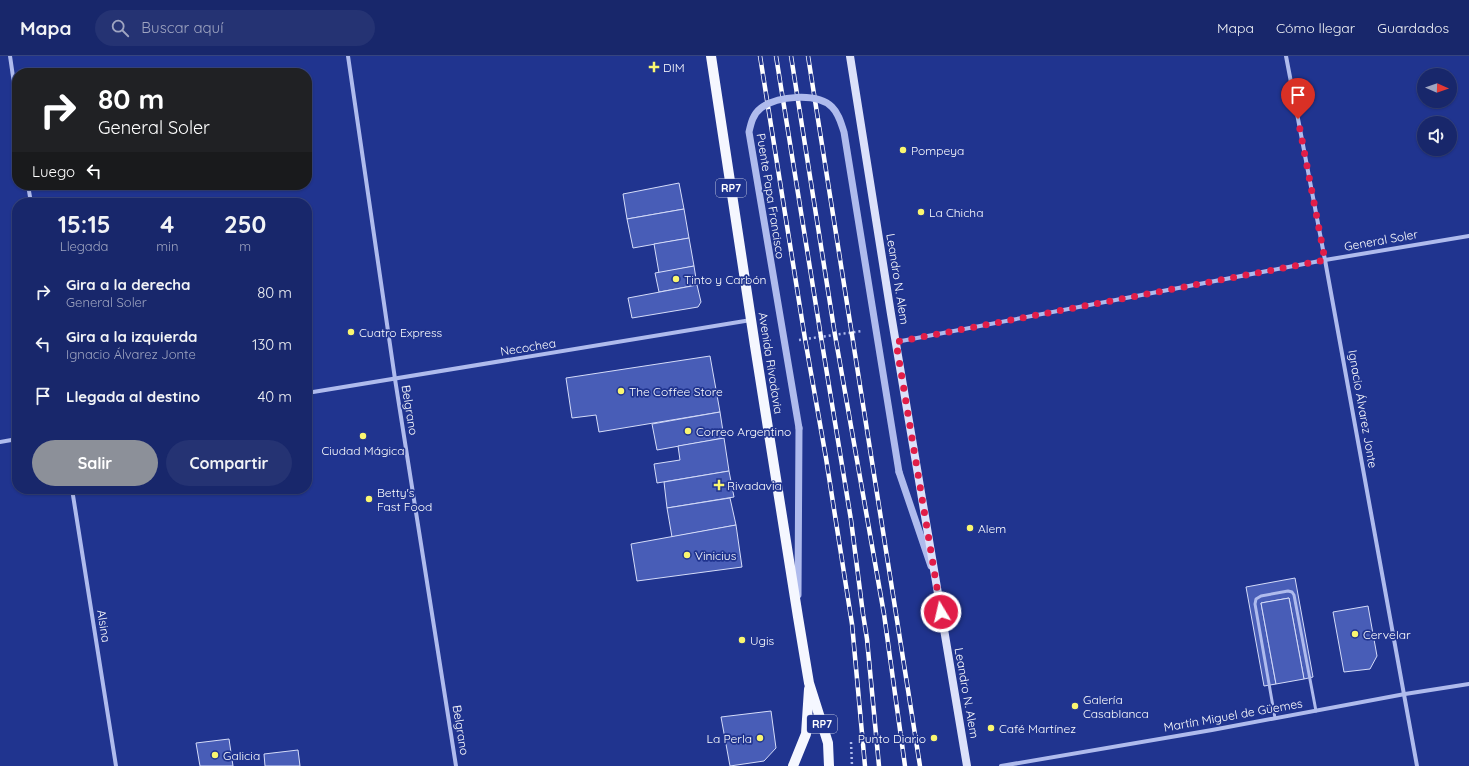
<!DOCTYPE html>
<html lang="es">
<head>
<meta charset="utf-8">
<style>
	body { margin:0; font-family:Quicksand,sans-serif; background:#253373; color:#f1f3f6; height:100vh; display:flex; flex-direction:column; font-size:15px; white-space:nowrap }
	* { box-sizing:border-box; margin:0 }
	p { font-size:13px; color:#9fa5c1 }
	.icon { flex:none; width:22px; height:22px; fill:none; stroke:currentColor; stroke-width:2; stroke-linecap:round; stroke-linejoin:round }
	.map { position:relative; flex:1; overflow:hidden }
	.drawer { position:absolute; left:12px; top:142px; width:300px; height:296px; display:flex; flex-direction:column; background:#18276b; border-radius:16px; box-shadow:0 1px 3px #0004,0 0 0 1px #36447e }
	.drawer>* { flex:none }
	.banner { position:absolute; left:12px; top:12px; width:300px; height:122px; border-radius:16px; box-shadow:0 1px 3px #0004,0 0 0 1px #36447e; background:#202124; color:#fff; overflow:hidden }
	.needle { width:26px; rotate:92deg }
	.buttons { position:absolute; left:1417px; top:12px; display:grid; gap:8px }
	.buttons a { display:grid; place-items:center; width:40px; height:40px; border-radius:50%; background:#18276b; box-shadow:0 1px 3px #0004,0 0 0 1px #36447e; font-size:20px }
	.pin { position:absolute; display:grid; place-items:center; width:34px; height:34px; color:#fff; margin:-41px -17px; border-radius:50% 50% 50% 0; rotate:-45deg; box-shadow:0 0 4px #0007 }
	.pin .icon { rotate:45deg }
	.me { position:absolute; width:44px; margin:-22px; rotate:351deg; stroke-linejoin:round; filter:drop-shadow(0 0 3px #0008) }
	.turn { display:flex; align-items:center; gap:14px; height:84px; padding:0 20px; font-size:18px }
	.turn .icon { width:52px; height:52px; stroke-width:2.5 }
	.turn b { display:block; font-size:28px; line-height:34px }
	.then { display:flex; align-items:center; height:38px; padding:0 20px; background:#0003; gap:8px; font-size:15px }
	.eta { display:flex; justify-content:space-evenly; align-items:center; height:68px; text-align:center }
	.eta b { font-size:24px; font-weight:700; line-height:28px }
	.primary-button { display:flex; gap:8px; margin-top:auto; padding:8px 20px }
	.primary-button a { flex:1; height:46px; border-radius:24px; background:#8c9099; color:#fff; font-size:16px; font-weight:700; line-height:46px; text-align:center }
	.primary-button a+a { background:#253373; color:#f1f3f6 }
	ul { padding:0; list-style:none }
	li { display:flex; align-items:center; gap:12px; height:52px; padding:0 20px }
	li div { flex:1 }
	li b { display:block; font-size:15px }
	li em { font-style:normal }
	header { display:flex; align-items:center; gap:24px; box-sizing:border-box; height:56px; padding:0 20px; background:#18276b; border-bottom:1px solid #36447e }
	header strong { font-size:19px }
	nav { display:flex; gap:22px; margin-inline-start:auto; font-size:14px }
	.search { width:280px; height:36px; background:#253373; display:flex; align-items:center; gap:10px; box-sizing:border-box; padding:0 14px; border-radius:22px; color:#9fa5c1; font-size:15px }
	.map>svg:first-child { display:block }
</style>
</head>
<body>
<header>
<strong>Mapa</strong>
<div class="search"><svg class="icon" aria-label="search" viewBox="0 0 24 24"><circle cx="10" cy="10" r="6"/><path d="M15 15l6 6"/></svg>Buscar aquí</div>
<nav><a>Mapa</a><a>Cómo llegar</a><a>Guardados</a></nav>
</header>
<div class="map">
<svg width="1469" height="710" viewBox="0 0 1469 710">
	<rect width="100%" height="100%" fill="#20348f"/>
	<!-- building -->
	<g fill="#485db7" stroke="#d5dcf9">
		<path d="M679,127L684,153L627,163L623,138Z"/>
		<path d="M684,153L689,182L633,192L627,163Z"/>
		<path d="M689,182L694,210L659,217L654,188Z"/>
		<path d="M694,210L697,229L659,236L655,217Z"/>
		<path d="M697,229L701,246L698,251L632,262L628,242Z"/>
		<path d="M710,300L720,356L599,376L596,359L572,362L566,322Z"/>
		<path d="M720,356L724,382L657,394L652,368Z"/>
		<path d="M724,382L729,415L657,427L654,408L680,404L678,390Z"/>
		<path d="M729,415L734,441L667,452L664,426Z"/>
		<path d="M730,442L736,469L672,481L667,452Z"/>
		<path d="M736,469L742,511L637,525L631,488Z"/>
		<path d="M1295,522L1313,621L1304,623L1289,542L1261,547L1276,628L1264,630L1246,531Z"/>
		<path d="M1289,542L1304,623L1276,628L1261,547Z"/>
		<path d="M1368,550L1377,600L1370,613L1344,616L1333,556Z"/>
		<path d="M771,655L776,692L764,705L730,710L721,661Z"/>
		<path d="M229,683L233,710H200L196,687Z"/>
		<path d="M298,694L300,710H265L264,698Z"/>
	</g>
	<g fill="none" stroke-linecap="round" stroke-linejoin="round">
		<!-- path -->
		<g stroke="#afbbed" stroke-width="2.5" stroke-dasharray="2 3" stroke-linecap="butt">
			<path d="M799,284L862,275"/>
			<path d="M851,686L852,710"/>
		</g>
		<!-- service -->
		<path stroke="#afbbed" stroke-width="3" d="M1275,662L1255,548L1256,543L1261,540L1288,535L1292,536L1294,539L1316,655"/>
		<!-- minor -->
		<g stroke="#afbbed" stroke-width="4">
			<path d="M10,0L17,48"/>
			<path d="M348,0L395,323L456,710"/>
			<path d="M1286,0L1325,204L1417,710"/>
			<path d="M28,129L31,147"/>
			<path d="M896,286L1325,204L1469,180"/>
			<path d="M307,337L751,264"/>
			<path d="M0,386L17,383"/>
			<path d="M72,433L116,710"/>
			<path d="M1001,710L1212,674L1405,638L1469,628"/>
		</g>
		<!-- tertiary -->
		<g stroke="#afbbed" stroke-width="7">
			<path d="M899,416L931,510"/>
			<path d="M798,539L799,372"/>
		</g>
		<!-- secondary -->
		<path stroke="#dce1fa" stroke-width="8" d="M850,0L891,258L967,710"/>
		<!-- primary -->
		<g stroke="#f5f7ff" stroke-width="10">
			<path d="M711,0L755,290L798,561L809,627L828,687L829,710"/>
			<path d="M793,710L806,678L809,633"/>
		</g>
		<defs>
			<g id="rail">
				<path d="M760,0L805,283L826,402L852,568L865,710"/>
				<path d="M776,0L821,281L851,464L863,558L867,583L879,710"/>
				<path d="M791,0L835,279L884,558L905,710"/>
				<path d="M808,0L920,710"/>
			</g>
		</defs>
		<!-- rail casing -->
		<use href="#rail" stroke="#fff" stroke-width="4.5"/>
		<!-- rail -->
		<use href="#rail" stroke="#20348f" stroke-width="3" stroke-dasharray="9" stroke-linecap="butt"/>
		<!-- tertiary-bridge -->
		<path stroke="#afbbed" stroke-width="7" d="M799,372L749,76C751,67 753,58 761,52C777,40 817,36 832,51C839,58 841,67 844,76L899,416"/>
	</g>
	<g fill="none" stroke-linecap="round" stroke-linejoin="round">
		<!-- route -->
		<path stroke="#e11d48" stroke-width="7" stroke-dasharray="0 12.6" d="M941,556L896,286L1325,204L1298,63"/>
	</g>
	<!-- markers -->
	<g fill="#faf670" stroke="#20348f" stroke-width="1.5">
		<path d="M652 5h4v4h4v4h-4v4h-4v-4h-4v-4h4z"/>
		<circle cx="903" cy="94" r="4"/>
		<circle cx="921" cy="156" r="4"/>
		<circle cx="676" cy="223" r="4"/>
		<circle cx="351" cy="276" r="4"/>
		<circle cx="621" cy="335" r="4"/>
		<circle cx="688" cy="375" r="4"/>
		<circle cx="363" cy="380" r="4"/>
		<path d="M717 423h4v4h4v4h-4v4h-4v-4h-4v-4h4z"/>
		<circle cx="369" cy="443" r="4"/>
		<circle cx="970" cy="472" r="4"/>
		<circle cx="687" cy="499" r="4"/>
		<circle cx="1355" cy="578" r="4"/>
		<circle cx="742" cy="584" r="4"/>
		<circle cx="1075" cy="650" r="4"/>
		<circle cx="991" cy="672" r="4"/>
		<circle cx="760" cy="682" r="4"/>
		<circle cx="934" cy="682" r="4"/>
		<circle cx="215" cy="699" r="4"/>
	</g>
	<g text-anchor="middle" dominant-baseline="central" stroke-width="3.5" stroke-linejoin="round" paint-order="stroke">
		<!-- shield labels -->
		<g fill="#20348f" stroke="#bcc2dd" stroke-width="1">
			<rect x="716" y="123" width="30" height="18" rx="3"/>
			<rect x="807" y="659" width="30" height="18" rx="3"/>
		</g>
		<g font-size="11" font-weight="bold" fill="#fff">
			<text x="731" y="132">RP7</text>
			<text x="822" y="668">RP7</text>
		</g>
		<!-- poi labels -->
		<g font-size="12" fill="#fff" stroke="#20348f" text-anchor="start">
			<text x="663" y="11">DIM</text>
			<text x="911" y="94">Pompeya</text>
			<text x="929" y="156">La Chicha</text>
			<text x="684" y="223">Tinto y Carbón</text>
			<text x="359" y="276">Cuatro Express</text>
			<text x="629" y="335">The Coffee Store</text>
			<text x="696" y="375">Correo Argentino</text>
			<text x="363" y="394" text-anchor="middle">Ciudad Mágica</text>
			<text x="727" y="429">Rivadavia</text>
			<text x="377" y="436">Betty's<tspan x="377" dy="14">Fast Food</tspan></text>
			<text x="978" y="472">Alem</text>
			<text x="695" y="499">Vinicius</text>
			<text x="1363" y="578">Cervelar</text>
			<text x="750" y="584">Ugis</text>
			<text x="1083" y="643">Galería<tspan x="1083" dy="14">Casablanca</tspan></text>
			<text x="999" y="672">Café Martínez</text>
			<text x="752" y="682" text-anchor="end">La Perla</text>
			<text x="926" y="682" text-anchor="end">Punto Diario</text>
			<text x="223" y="699">Galicia</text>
		</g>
		<!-- street labels -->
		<g font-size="12" fill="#fff" stroke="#20348f">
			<text transform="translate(771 140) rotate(81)">Puente Papa Francisco</text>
			<text transform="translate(1381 184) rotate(-10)">General Soler</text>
			<text transform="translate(898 223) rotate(81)">Leandro N. Alem</text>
			<text transform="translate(528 291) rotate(-9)">Necochea</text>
			<text transform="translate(771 307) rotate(81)">Avenida Rivadavia</text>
			<text transform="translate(1363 353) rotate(80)">Ignacio Álvarez Jonte</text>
			<text transform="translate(410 354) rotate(81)">Belgrano</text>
			<text transform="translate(104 570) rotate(81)">Alsina</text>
			<text transform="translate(967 637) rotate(80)">Leandro N. Alem</text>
			<text transform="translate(1233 659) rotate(-10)">Martín Miguel de Güemes</text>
			<text transform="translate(461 674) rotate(81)">Belgrano</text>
		</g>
	</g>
</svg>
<div class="buttons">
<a><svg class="needle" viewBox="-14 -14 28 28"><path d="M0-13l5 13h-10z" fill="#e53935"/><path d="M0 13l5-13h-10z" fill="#9fa5c1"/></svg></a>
<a><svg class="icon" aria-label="sound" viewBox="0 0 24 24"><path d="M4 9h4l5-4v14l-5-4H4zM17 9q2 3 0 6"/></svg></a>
</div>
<div class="pin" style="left:1298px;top:63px;background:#d93025"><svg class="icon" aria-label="arrive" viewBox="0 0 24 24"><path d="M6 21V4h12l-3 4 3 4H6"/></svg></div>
<svg class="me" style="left:941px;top:556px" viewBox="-20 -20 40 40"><circle r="17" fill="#e11d48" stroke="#fff" stroke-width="3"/><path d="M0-11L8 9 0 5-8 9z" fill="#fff"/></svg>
<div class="banner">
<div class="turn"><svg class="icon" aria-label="right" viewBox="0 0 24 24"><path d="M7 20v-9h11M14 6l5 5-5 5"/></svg><div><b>80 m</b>General Soler</div></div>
<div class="then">Luego<svg class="icon" aria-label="left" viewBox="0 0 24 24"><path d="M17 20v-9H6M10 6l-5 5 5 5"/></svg></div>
</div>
<section class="drawer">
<div class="eta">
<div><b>15:15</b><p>Llegada</p></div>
<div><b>4</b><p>min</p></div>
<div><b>250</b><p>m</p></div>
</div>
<ul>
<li><svg class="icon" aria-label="right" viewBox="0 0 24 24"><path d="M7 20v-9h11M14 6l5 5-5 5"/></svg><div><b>Gira a la derecha</b><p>General Soler</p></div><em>80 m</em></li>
<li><svg class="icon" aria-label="left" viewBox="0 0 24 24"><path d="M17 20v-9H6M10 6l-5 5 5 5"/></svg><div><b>Gira a la izquierda</b><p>Ignacio Álvarez Jonte</p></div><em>130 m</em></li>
<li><svg class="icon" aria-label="arrive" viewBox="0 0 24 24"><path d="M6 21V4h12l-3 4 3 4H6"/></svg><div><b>Llegada al destino</b></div><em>40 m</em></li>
</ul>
<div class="primary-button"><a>Salir</a><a>Compartir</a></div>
</section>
</div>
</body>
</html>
